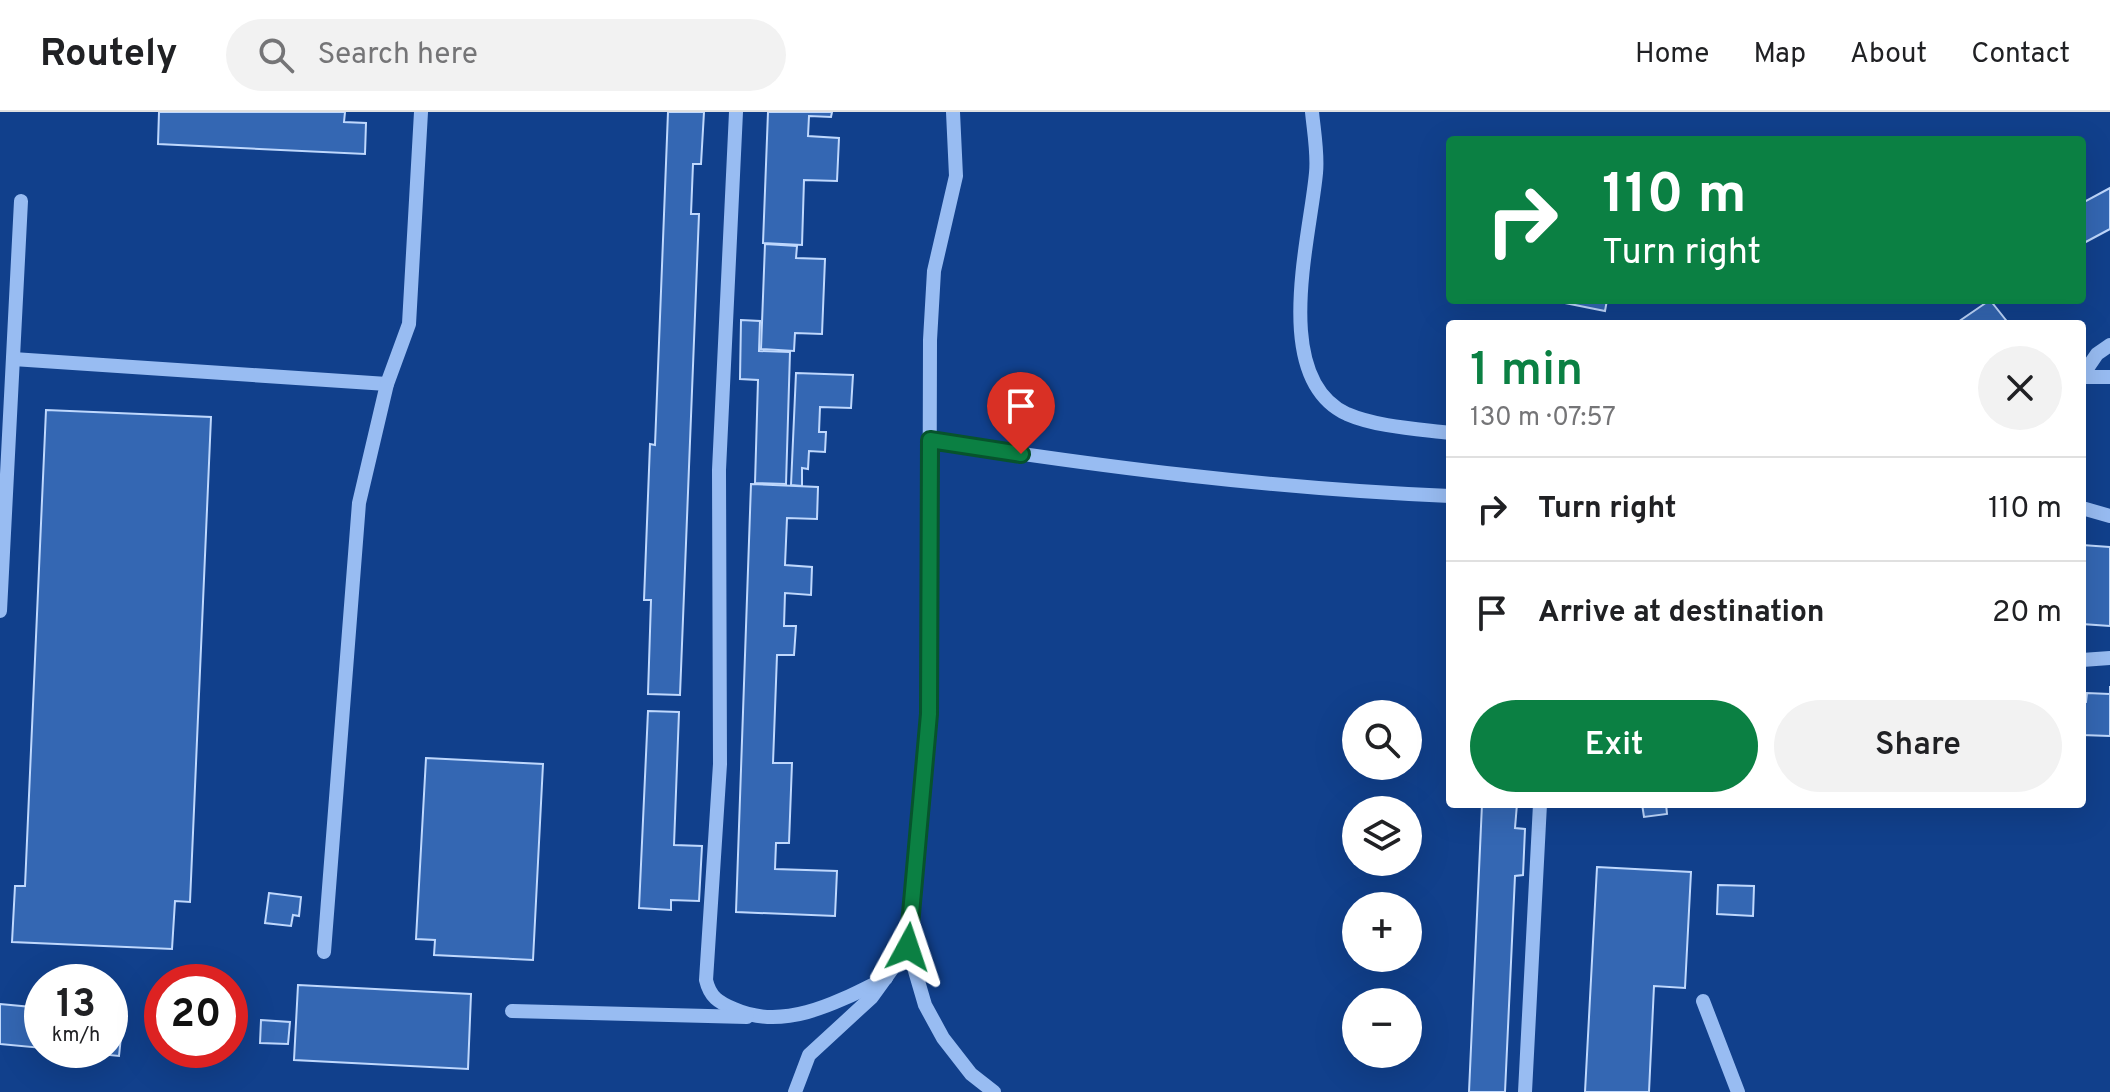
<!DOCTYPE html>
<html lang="en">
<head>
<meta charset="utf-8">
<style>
	body { margin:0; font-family:Overpass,sans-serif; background:#f2f2f2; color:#202124; height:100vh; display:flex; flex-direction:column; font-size:30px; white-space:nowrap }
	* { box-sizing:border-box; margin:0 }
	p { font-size:26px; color:#757577 }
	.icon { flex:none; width:44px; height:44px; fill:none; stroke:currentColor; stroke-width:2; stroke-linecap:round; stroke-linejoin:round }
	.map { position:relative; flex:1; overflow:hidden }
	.sheet { position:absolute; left:1446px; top:208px; width:640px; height:488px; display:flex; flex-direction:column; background:#fff; border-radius:8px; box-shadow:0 8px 32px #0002 }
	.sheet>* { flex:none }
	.hud { position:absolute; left:1446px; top:24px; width:640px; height:168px; border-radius:8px; box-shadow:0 8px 32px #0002; background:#0b8043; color:#fff; overflow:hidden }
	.tools { position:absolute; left:1342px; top:588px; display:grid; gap:16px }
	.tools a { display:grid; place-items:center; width:80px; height:80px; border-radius:50%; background:#fff; box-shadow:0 8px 32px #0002; font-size:40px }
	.speed { position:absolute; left:24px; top:852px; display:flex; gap:16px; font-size:40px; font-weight:700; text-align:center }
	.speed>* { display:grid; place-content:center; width:104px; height:104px; border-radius:50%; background:#fff; box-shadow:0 8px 32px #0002; line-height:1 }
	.speed small { font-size:20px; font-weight:400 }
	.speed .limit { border:12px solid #d22; background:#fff; color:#111 }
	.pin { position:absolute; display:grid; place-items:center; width:68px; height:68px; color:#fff; margin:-82px -34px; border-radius:50% 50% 50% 0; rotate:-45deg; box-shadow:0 0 8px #0007 }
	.pin .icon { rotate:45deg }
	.me { position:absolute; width:88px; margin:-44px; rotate:5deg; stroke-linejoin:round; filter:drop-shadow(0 0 6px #0008) }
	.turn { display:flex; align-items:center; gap:28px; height:168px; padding:0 24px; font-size:36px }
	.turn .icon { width:104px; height:104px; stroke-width:2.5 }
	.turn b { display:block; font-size:56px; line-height:68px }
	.round { display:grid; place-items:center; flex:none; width:84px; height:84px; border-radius:42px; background:#f2f2f2 }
	.head { display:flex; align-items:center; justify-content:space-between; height:136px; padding:0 24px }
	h1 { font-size:48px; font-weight:600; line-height:60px; color:#0b8043 }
	.cta { display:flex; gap:16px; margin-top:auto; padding:16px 24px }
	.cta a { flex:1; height:92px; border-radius:48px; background:#0b8043; color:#fff; font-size:32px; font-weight:600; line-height:92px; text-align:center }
	.cta a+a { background:#f2f2f2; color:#202124 }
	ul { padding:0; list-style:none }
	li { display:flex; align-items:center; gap:24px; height:104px; padding:0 24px; border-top:2px solid #e0e0e0 }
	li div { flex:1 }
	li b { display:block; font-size:30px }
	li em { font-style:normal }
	header { display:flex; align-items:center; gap:48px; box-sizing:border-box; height:112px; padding:0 40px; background:#fff; border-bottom:2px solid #e0e0e0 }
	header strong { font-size:38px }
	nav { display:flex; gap:44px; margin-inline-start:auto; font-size:28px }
	.search { width:560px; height:72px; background:#f2f2f2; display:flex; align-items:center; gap:20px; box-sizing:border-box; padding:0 28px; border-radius:44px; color:#757577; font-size:30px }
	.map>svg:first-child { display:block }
</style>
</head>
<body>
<header>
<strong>Routely</strong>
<div class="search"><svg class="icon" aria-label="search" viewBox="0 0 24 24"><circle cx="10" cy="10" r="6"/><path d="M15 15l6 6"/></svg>Search here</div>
<nav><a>Home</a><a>Map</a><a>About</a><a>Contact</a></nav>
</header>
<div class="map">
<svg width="2110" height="980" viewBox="0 0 2110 980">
	<rect width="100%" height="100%" fill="#11408c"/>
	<!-- building -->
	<g fill="#3467b3" stroke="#bfd8fd" stroke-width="2">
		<path d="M159,0H345L344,10L366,11L365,42L158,32Z"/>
		<path d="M668,0H704L701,52H693L691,102H699L680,583L648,582L651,488H644L650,332L655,333Z"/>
		<path d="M768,0H832L831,5L809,4L808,24L839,26L837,69L804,68L802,133L763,131Z"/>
		<path d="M2110,76V117L2082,132V91Z"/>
		<path d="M765,132L797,134L796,146L825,147L822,222L795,221L794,239L761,237Z"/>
		<path d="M1550,188H1607L1605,199Z"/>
		<path d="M1990,188L2009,212H1955Z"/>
		<path d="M741,208L760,209L759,239L790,240L786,372L755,371L758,268L740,267Z"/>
		<path d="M796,261L853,263L851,296L820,295L819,320H826L825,340L809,339L808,357L802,356V374L791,373Z"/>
		<path d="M46,298L211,305L190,790L175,789L172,837L12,830L15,774H25Z"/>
		<path d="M751,372L818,375L817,407L787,406L785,453L812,455L811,483L785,481L784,514H796L794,543H777L773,651H792L789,731H776L775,757L837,759L835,804L736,800Z"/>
		<path d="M2082,433L2110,435V514L2082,512Z"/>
		<path d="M2110,574V624L2082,623V590H2086L2087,581L2110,582Z"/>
		<path d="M648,599L679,600L674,733L702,734L699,789L671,788V798L639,796Z"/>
		<path d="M426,646L543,652L533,848L434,843L435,828L416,827Z"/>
		<path d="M1482,692H1517L1515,716L1525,717L1523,763L1515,764L1505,980H1469Z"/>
		<path d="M1642,692H1666L1667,702L1644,705Z"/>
		<path d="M1597,755L1691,760L1685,876L1654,874L1649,980H1585Z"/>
		<path d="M1718,773L1754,774L1753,804L1717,802Z"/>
		<path d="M269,781L301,785L299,804L293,803L291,814L265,811Z"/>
		<path d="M298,873L471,882L468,957L294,948Z"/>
		<path d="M0,892L42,896V936L0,932Z"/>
		<path d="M110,903L123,905L119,944L58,938H110Z"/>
		<path d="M261,908L290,910L288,932L260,931Z"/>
	</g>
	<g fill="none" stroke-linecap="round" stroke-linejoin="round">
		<!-- minor -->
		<g stroke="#98bcf2" stroke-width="14">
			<path d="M736,0L719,358L720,652L706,868C710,885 718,890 734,897C785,920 840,889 886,866"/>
			<path d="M953,0L956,64L934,159L930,228L929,602L908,835L925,893L943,926L971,962L994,980"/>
			<path d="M1312,0C1314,20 1318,42 1316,61C1310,127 1270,266 1347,302C1377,315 1418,317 1450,321"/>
			<path d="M13,247L387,272"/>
			<path d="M2082,264L2097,242L2110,233"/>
			<path d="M2082,265H2110"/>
			<path d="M930,328C1103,355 1275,377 1450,384"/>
			<path d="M2082,396L2110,404"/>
			<path d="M0,499L21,89"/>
			<path d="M2082,548L2110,546"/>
			<path d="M324,840L359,391L387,272L409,212L421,0"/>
			<path d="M1703,889L1738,980"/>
			<path d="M512,899L747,905"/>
			<path d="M795,980L809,943L872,885L908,835"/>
			<path d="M1525,980L1540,692"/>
		</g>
	</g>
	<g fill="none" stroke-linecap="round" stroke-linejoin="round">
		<defs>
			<path id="route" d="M908,835L929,602L930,328L1021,342"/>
		</defs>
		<!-- route casing -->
		<use href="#route" stroke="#07532c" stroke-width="20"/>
		<!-- route -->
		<use href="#route" stroke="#0b8043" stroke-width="14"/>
	</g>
</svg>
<div class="tools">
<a><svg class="icon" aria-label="search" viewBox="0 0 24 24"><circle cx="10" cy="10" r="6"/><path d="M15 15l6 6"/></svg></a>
<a><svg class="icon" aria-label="layers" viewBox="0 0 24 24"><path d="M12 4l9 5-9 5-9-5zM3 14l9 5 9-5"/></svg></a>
<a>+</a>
<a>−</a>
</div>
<div class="speed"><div>13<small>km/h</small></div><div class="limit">20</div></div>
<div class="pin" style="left:1021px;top:342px;background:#d93025"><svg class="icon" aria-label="arrive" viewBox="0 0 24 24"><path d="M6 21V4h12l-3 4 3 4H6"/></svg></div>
<svg class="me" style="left:908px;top:835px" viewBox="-20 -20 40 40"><path d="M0-17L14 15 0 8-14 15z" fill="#0b8043" stroke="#fff" stroke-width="4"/></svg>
<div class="hud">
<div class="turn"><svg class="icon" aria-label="right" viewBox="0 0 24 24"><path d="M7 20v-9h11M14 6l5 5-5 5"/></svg><div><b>110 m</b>Turn right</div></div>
</div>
<section class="sheet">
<div class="head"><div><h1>1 min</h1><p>130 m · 07:57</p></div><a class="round"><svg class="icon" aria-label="close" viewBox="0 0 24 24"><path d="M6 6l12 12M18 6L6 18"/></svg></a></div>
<ul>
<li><svg class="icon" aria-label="right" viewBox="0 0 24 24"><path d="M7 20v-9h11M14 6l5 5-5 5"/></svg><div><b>Turn right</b></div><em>110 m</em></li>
<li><svg class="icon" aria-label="arrive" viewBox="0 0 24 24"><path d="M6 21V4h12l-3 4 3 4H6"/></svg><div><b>Arrive at destination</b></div><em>20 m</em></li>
</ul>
<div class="cta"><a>Exit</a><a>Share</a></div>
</section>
</div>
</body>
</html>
